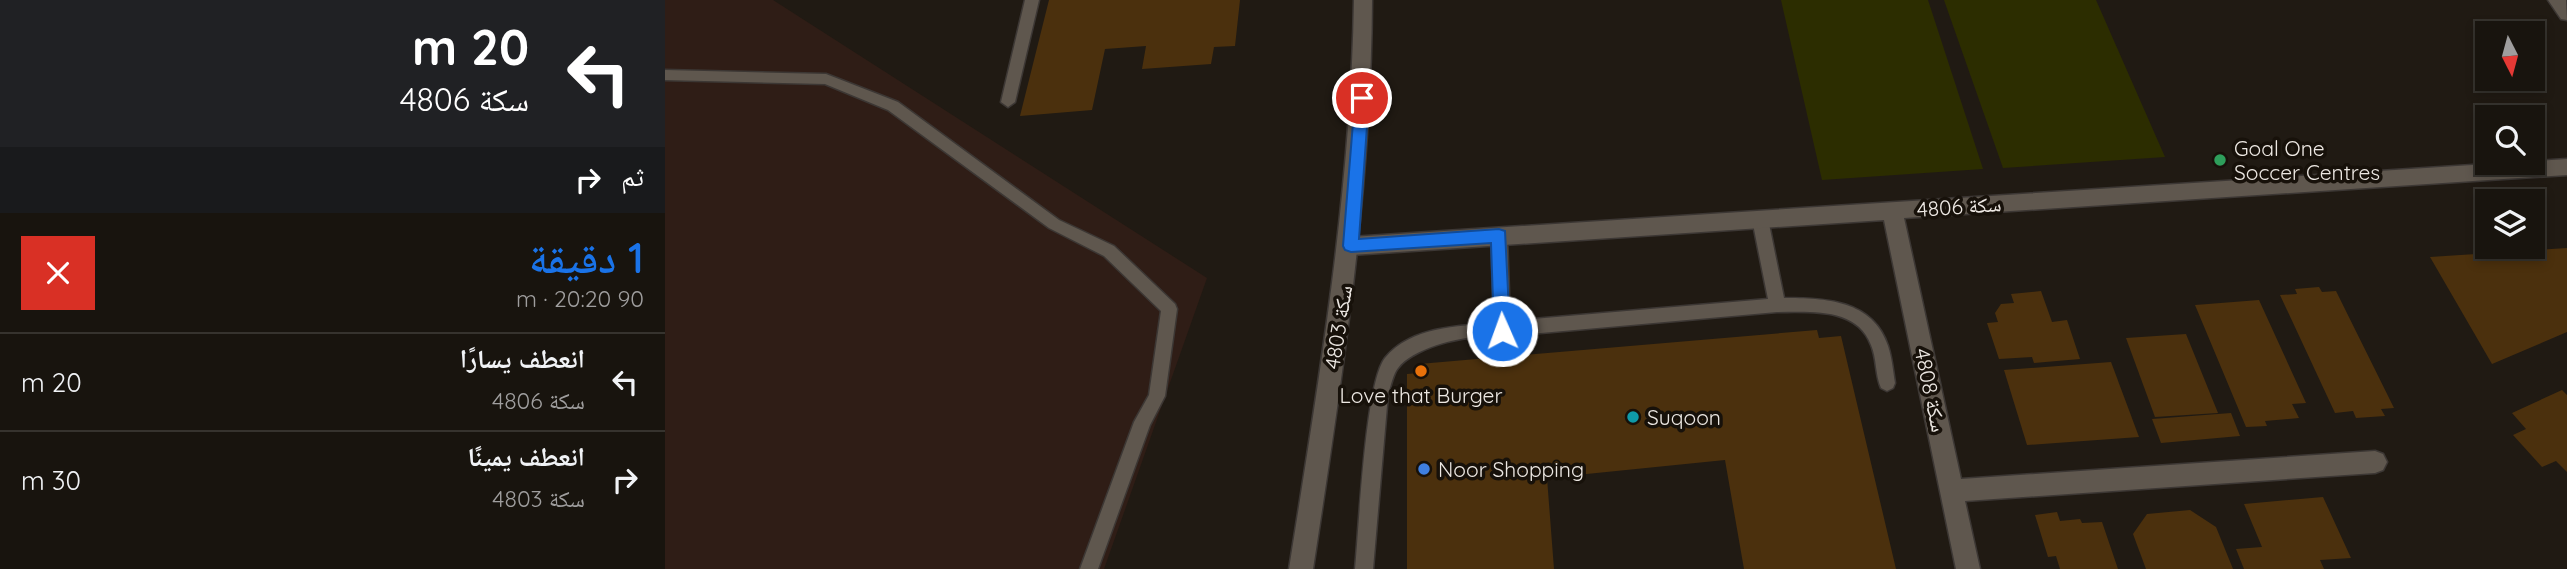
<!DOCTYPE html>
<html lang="ar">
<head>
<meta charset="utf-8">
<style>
	body { margin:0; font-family:Quicksand,"Noto Naskh Arabic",sans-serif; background:#211d17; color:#f1f3f6; direction:rtl; height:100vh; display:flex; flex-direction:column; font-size:26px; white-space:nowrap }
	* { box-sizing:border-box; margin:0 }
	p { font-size:23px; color:#9f9e9e }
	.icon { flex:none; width:38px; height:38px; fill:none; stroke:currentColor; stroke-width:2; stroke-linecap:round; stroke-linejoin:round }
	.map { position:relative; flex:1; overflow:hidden; direction:ltr }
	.drawer { display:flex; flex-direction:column; background:#18140e; width:665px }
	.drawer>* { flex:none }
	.hud { background:#202124; color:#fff; overflow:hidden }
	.needle { width:46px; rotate:174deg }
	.tools { position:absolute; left:1810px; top:21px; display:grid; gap:14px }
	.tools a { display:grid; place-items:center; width:70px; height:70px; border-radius:0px; background:#18140e; box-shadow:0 4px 10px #0003,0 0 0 2px #36332e; font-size:35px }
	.pin { position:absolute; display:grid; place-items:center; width:60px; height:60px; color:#fff; margin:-30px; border:4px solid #fff; border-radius:50%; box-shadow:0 2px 7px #0007 }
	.me { position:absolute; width:77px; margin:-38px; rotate:358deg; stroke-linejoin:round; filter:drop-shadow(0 0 5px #0008) }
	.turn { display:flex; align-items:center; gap:24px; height:147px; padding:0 21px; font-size:32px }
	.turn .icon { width:91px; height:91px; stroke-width:2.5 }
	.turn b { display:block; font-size:49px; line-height:60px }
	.then { display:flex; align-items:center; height:66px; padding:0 21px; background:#0003; gap:14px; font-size:26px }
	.round { display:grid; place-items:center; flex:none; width:74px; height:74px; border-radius:0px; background:#211d17 }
	.summary { display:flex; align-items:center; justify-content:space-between; height:119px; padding:0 21px }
	h1 { font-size:42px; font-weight:600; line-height:52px; color:#1a73e8 }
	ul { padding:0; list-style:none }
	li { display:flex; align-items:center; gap:21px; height:98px; padding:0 21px; border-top:2px solid #36332e }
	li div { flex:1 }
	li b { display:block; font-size:26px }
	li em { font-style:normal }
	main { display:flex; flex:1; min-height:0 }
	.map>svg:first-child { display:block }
</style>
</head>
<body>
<main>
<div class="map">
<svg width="1902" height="569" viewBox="0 0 1902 569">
	<rect width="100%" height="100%" fill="#201a13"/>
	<!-- commercial -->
	<path fill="#2f1d16" d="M0,0H108L542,278L439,569H0Z"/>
	<!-- green -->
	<g fill="#2c2d00">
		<path d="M1116,0H1263L1318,169L1157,180Z"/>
		<path d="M1279,0H1431L1500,157L1338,168Z"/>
	</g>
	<!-- building -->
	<g fill="#4b300d">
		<path d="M384,0H575L570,46L549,47L546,64L477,69L481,46L440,49L427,110L355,116Z"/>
		<path d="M1902,248V332L1827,364L1765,257Z"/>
		<path d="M1654,287L1657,292L1671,291L1729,408L1716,409L1720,416L1691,418L1688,411L1670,413L1615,295L1632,294L1630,289Z"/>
		<path d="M1376,291L1387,322L1402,320L1415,359L1369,363L1367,357L1334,359L1322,323L1333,322L1330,313L1336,304L1349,303L1346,294Z"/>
		<path d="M1594,300L1641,403L1627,404L1634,418L1600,421L1602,426L1581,427L1530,305Z"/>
		<path d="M1152,330L1154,338L1176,336L1231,569H1079L1060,460L882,478L889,569H742V374L754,373V364Z"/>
		<path d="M1521,334L1553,413L1490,417L1461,338Z"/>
		<path d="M1446,362L1474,437L1362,445L1339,370Z"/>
		<path d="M1897,390L1902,395V472L1891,461L1877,467L1848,435L1861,429L1847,413Z"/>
		<path d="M1566,413L1575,436L1496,443L1487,419Z"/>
		<path d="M1658,497L1686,558L1655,560L1659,569H1579L1571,549L1597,547L1579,504Z"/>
		<path d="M1525,510L1551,527L1568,569H1481L1468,534L1482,514Z"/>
		<path d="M1392,512L1395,521L1415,519L1417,523L1437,522L1453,569H1395L1391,556L1383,557L1370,515Z"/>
	</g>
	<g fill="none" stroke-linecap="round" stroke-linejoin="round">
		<defs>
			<g id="service">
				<path d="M360,0H374L350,102L343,107L336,102Z"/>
				<path d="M0,70L161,74L233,102L394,220L449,246L510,304L512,309L500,396L485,425L433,569H415L469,422L484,395L496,311L439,256L384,228L223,110L160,84L0,80Z"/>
				<path d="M1095,213L1100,215L1103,219L1119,298C1160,298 1208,300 1223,346C1227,358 1228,371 1230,383L1228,388L1222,391L1216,388C1210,375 1212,359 1206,345C1192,307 1145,312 1112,312L843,336L837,338C812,331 749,346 733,368C728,374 726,386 723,394L708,569H690C694,530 700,383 720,358C745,327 793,326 829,323L826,236L829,231H839L842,236L845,321L1103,299L1087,219L1090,215Z"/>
			</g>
			<g id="minor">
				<path d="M1883,0H1901L1902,20L1896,19Z"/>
				<path d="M1902,159V175L1239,218L1296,479L1710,451L1718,454L1722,462L1718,470L1710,473L1300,501L1315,569H1291L1219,220L686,255L679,252L676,246L679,240L686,237Z"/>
			</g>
			<path id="tertiary" d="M689,0H707C706,192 677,380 648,569H624C654,380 686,192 689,0Z"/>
		</defs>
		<!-- service casing -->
		<use href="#service" stroke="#3c3734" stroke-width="3"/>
		<!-- minor casing -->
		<use href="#minor" stroke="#3c3734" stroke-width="3"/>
		<!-- tertiary casing -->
		<use href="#tertiary" stroke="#3c3734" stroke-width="3"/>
		<!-- service -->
		<use href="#service" fill="#5f574e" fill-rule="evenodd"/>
		<!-- minor -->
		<use href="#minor" fill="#5f574e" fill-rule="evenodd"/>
		<!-- tertiary -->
		<use href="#tertiary" fill="#5f574e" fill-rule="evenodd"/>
	</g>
	<!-- route -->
	<path fill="#1a73e8" stroke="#114b97" stroke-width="2" d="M697,93L704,98L694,239L834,229L840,231L845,331L843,336L837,338L831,336L829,331L826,243L686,252L680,250L678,246L690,98Z"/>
	<!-- markers -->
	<circle fill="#2e9e5b" stroke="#17110a" stroke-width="2.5" cx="1555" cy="160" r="7"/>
	<circle fill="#e8710a" stroke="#17110a" stroke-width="2.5" cx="756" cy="371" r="7"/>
	<circle fill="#0f9aa8" stroke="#17110a" stroke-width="2.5" cx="968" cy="417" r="7"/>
	<circle fill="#3f7fe0" stroke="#17110a" stroke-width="2.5" cx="759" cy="469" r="7"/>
	<g text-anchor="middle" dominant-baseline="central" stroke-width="7" stroke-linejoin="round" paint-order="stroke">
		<!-- poi labels -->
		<g font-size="21" fill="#ede8e3" stroke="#17110a" text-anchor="start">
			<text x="1569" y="148">Goal One<tspan x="1569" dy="24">Soccer Centres</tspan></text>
			<text x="756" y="395" text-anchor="middle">Love that Burger</text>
			<text x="982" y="417">Suqoon</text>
			<text x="773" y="469">Noor Shopping</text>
		</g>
		<!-- street labels -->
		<g font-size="21" fill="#ede8e3" stroke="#17110a">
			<text transform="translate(1294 206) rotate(-4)">سكة 4806</text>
			<text transform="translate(673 327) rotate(-81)">سكة 4803</text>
			<text transform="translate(1266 390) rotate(78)">سكة 4808</text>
		</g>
	</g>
</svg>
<div class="tools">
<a><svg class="needle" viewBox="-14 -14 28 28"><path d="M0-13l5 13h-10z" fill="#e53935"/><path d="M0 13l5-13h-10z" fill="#9f9e9e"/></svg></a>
<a><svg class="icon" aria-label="search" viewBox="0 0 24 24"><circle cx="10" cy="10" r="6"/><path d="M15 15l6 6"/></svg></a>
<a><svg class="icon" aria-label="layers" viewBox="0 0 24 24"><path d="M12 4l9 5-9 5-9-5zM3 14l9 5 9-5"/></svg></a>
</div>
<div class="pin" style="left:697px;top:98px;background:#d93025"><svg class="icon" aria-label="arrive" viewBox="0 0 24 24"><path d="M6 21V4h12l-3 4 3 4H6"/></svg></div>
<svg class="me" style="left:837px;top:331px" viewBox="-20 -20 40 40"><circle r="17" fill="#1a73e8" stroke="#fff" stroke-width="3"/><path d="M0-11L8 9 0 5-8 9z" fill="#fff"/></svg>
</div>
<section class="drawer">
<div class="hud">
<div class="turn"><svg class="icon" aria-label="left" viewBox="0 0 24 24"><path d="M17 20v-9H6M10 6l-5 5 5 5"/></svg><div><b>20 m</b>سكة 4806</div></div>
<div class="then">ثم<svg class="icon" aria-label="right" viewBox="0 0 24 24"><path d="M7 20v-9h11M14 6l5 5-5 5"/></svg></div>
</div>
<div class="summary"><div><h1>1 دقيقة</h1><p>90 m · 20:20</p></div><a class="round" style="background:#d93025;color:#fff"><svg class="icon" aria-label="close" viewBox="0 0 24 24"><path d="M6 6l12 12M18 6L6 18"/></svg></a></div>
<ul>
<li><svg class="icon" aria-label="left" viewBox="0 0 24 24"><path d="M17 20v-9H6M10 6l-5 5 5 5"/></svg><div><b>انعطف يسارًا</b><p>سكة 4806</p></div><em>20 m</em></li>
<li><svg class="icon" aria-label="right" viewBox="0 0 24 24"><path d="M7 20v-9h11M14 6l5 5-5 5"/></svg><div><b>انعطف يمينًا</b><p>سكة 4803</p></div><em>30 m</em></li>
</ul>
</section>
</main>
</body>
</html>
